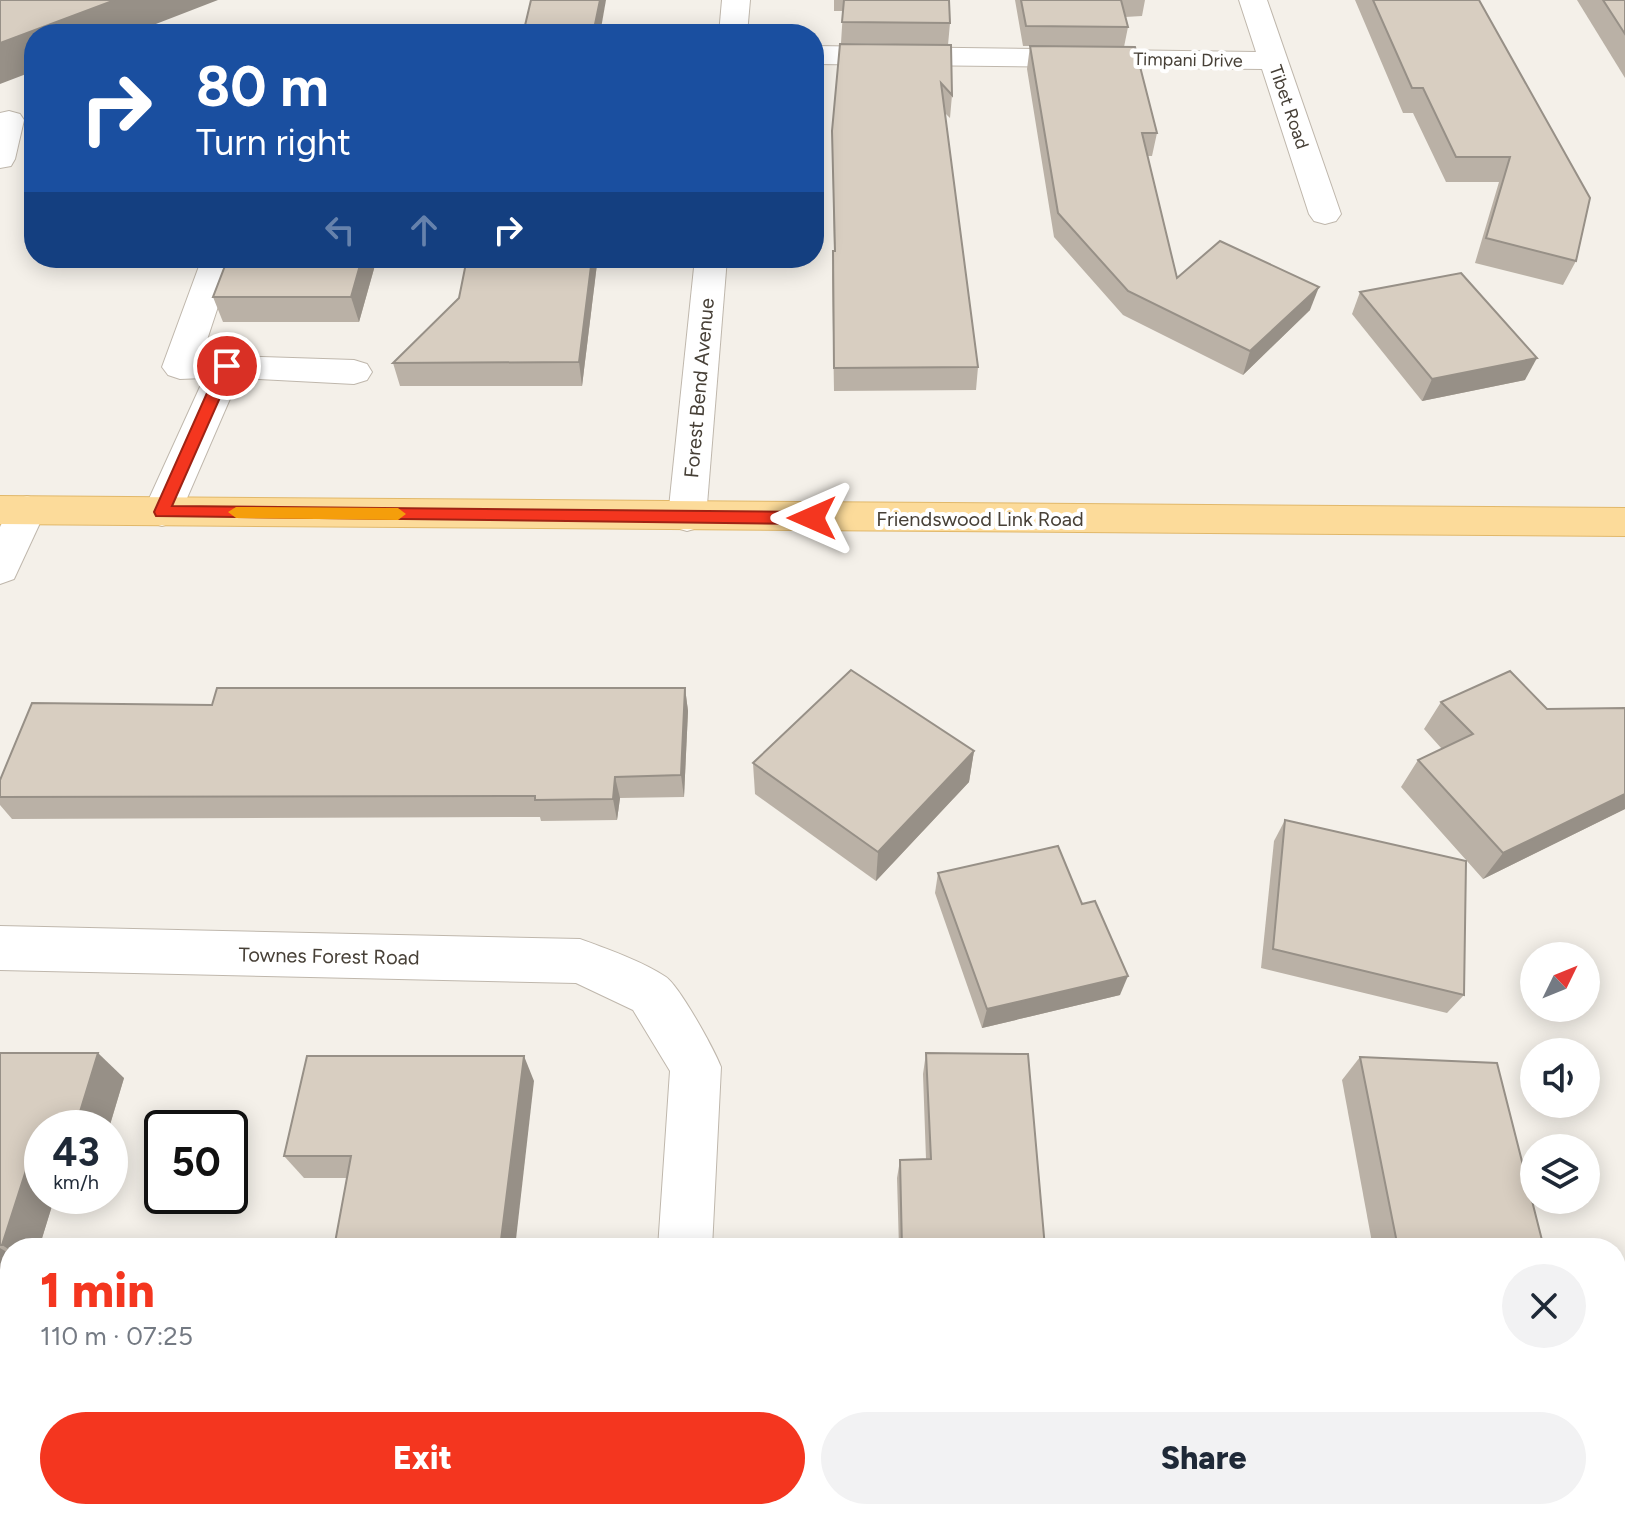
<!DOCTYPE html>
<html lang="en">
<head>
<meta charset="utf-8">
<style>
	body { margin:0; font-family:Figtree,sans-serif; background:#f2f2f3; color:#1f2937; height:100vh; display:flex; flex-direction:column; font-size:30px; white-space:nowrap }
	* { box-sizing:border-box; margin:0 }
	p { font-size:26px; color:#747a83 }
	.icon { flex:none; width:44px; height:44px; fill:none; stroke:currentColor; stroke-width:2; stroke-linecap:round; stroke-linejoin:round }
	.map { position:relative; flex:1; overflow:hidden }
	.details { position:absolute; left:0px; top:1238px; width:1626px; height:282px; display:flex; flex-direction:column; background:#fff; border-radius:32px 32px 0 0; box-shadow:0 4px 20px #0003 }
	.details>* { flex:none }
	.top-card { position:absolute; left:24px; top:24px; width:800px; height:244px; border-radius:32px; box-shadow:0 4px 20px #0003; background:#1a4fa0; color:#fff; overflow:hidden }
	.needle { width:52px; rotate:47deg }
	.fabs { position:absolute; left:1520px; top:942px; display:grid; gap:16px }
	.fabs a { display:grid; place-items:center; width:80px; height:80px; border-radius:50%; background:#fff; box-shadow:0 4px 20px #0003; font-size:40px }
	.speed { position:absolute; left:24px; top:1110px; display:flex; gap:16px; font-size:40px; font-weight:700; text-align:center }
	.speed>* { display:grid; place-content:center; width:104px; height:104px; border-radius:50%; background:#fff; box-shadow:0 4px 20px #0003; line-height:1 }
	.speed small { font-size:20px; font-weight:400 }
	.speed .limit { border:4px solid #111; border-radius:12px; background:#fff; color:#111 }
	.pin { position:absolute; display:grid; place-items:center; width:68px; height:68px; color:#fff; margin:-34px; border:4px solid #fff; border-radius:50%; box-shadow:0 2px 8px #0007 }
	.me { position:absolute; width:88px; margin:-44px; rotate:270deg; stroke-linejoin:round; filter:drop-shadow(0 0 6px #0008) }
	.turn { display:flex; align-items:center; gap:28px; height:168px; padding:0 40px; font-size:36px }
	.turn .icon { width:104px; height:104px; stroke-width:2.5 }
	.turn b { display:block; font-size:56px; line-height:68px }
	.lanes { display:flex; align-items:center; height:76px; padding:0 40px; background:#0003; justify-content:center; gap:40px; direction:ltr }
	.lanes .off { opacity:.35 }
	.round { display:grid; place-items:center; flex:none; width:84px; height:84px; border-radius:42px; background:#f2f2f3 }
	.head { display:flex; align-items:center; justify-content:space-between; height:136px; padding:0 40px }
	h1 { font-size:48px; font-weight:800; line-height:60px; color:#f4361f }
	.primary-button { display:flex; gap:16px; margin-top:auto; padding:16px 40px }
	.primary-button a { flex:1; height:92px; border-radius:48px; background:#f4361f; color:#fff; font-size:32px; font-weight:800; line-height:92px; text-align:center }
	.primary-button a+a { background:#f2f2f3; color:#1f2937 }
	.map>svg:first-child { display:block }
</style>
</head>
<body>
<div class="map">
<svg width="1625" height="1519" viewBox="0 0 1625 1519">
	<rect width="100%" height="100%" fill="#f4f0e9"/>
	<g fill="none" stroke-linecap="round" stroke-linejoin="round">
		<defs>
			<g id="minor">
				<path d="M722,0H750L747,34H719Z"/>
				<path d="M1239,0H1267L1341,214L1336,221L1325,224L1314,221L1309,214L1262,69L814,64V46L1256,52Z"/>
				<path d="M9,111L20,114L24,120L15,159L11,166L0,168V113Z"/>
				<path d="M202,258H234L202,355L354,360L367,364L372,372L367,380L354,384L239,378L181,512L176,522L162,526L148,522L143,512L204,378L180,379L168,375L162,367Z"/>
				<path d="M695,258H727L706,517L701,527L687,531L673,527L668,517Z"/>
				<path d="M27,496L41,500L46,510L14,579L0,584V527L13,500Z"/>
				<path d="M0,926L580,939C605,948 644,962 666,977C680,987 714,1049 721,1067L712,1248H658L670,1071L633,1010L576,983L0,970Z"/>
				<rect x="640" y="1510" width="60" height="9"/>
			</g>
			<path id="major" d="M0,496L1625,508V536L0,524Z"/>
		</defs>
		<!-- minor casing -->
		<use href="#minor" stroke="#bfb7ac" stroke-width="2"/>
		<!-- major casing -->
		<use href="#major" stroke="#e1b86a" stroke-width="2"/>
		<!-- minor -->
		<use href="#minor" fill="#fff" fill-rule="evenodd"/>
		<!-- major -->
		<use href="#major" fill="#fcdb9a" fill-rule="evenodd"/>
	</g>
	<!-- wall -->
	<g fill="#bab1a6">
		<path d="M834,0H949L950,23L948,45L841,43L843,11H834Z"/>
		<path d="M1015,0H1145L1142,16L1125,17L1128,27L1124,47L1157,133L1152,156H1147L1177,278L1310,310L1243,375L1123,315L1054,237L1027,69L1030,46H1052H1023Z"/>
		<path d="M1355,0H1479L1576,261L1563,285L1475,263L1499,182H1446L1413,113H1403Z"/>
		<path d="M1577,0H1625V78Z"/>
		<path d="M951,45L952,95L950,118L945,113L978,367L976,390L834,391L832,275L833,251H834L832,131Z"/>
		<path d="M228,258H377L359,322H223L213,297Z"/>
		<path d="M467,258H602L601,264H597L582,386H400L393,363L459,298Z"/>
		<path d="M1360,292L1525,380L1422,401L1352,314Z"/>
		<path d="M685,688L688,711L684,797L620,798L617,820L541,821L540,817L12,819L0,805V780L212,705Z"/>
		<path d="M1441,702L1547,709L1625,708V809L1483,879L1401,787L1418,760L1442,749L1424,729Z"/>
		<path d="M974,751L969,782L876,881L755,794L753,763Z"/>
		<path d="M1285,820L1464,995L1447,1013L1261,968L1274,841Z"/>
		<path d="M938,873L1120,995L982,1028L935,893Z"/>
		<path d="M0,1053L124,1078L109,1128H42V1196H55L39,1248H10V1325L0,1359Z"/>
		<path d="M926,1053L1045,1248H899L897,1178L900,1160L926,1159L923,1074Z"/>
		<path d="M1360,1057L1544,1248H1373L1342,1080Z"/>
		<path d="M534,1081L347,1178H304L284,1156Z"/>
		<path d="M1616,1480L1623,1503L1619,1504L1624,1519H1444L1441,1510H1616Z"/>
		<rect x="905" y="1510" width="170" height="9"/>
	</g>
	<!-- shaded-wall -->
	<g fill="#979087">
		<path d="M115,0H218L130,34H34V71L0,84V43Z"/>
		<path d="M600,0H606L600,34H593Z"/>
		<path d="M362,258H377L359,322L351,297Z"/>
		<path d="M592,258H596L597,264L582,386L579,362Z"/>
		<path d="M1319,287L1310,310L1243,375L1250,351Z"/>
		<path d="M1537,358L1525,380L1422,401L1432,379Z"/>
		<path d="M685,688L688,711L684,797L681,775Z"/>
		<path d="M974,751L969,782L876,881L878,852Z"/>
		<path d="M615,777L620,798L617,820L613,799Z"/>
		<path d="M1625,794V809L1483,879L1503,853Z"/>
		<path d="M1128,976L1120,995L982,1028L987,1009Z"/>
		<path d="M98,1053L124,1078L109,1128H75Z"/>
		<path d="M524,1056L534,1081L515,1248H500Z"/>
		<path d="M38,1133L42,1136V1196H55L39,1248H10V1250L2,1245Z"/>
		<path d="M0,1248L10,1254V1325L0,1359Z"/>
		<path d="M460,1510H476L475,1519H459Z"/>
	</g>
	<!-- building -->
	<g fill="#d8cec1" stroke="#979087" stroke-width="2">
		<path d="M0,0H115L0,43Z"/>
		<path d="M531,0H600L593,34H523Z"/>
		<path d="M844,0H949L950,23L842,22Z"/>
		<path d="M1021,0H1121L1128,27L1026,26Z"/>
		<path d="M1373,0H1479L1590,198L1576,261L1486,238L1510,157H1456L1423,88H1412Z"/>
		<path d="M1603,0H1625V34Z"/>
		<path d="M840,44L951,45L952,95L941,83L978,367L834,368L833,251H835L832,131Z"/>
		<path d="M1030,46L1135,47L1157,133H1142L1177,278L1220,241L1319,287L1250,351L1128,291L1058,213Z"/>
		<path d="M228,258H362L351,297H213Z"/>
		<path d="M467,258H592L579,362L393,363L459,298Z"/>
		<path d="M1461,273L1537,358L1432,379L1360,292Z"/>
		<path d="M851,670L974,751L878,852L753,763Z"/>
		<path d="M1510,671L1547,709L1625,708V794L1503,853L1418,760L1473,734L1441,702Z"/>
		<path d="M217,688H685L681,775L615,777L613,799L535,800V796L0,797V780L32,703L212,705Z"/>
		<path d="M1285,820L1466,861L1464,995L1273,949Z"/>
		<path d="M1058,846L1082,904L1095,901L1128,976L987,1009L938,873Z"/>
		<path d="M0,1053H98L75,1128H42V1133H38L2,1245H0Z"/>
		<path d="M926,1053L1028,1054L1045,1248H902L900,1160L931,1159Z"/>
		<path d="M307,1056H524L500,1248H334L351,1156H284Z"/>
		<path d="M1360,1057L1497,1063L1544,1248H1398Z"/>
		<path d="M1616,1480L1623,1503H1619L1624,1519H1472L1470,1510H1616Z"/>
		<path d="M305,1510H460L459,1519H303Z"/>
		<rect x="909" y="1510" width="166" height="9"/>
	</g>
	<!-- route -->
	<path fill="#f4361f" stroke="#9f2314" stroke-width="2" d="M227,362L234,366L172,506L812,512L820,518L812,524L156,516L154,512L219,366Z"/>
	<!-- slow -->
	<path fill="#f59e0b" d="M236,507L398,508L406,514L398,520L236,518L228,512Z"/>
	<g text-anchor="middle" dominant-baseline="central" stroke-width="8" stroke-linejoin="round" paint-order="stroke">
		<!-- far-street labels -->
		<g font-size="18" fill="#474037" stroke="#fff">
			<text transform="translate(1188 60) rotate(1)">Timpani Drive</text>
			<text transform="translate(1289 107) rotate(71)">Tibet Road</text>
		</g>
		<!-- street labels -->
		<g font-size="20" fill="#474037" stroke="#fff">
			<text transform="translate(699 388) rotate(-85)">Forest Bend Avenue</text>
			<text x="980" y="519">Friendswood Link Road</text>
			<text transform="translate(329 956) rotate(1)">Townes Forest Road</text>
		</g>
	</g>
</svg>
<div class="fabs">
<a><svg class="needle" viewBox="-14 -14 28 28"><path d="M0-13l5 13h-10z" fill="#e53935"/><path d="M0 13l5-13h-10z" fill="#747a83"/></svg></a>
<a><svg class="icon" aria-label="sound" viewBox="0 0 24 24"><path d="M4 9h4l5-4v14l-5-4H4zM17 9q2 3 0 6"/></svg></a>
<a><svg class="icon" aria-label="layers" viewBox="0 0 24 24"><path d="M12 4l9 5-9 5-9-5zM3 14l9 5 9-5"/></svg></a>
</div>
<div class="speed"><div>43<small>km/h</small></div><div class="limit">50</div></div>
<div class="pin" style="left:227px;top:366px;background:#d93025"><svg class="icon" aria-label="arrive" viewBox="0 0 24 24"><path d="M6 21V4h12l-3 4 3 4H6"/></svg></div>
<svg class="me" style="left:812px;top:518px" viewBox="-20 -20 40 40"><path d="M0-17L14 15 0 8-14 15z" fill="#f4361f" stroke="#fff" stroke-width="4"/></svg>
<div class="top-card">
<div class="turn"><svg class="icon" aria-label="right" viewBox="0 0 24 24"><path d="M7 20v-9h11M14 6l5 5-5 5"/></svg><div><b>80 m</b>Turn right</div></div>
<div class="lanes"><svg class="icon off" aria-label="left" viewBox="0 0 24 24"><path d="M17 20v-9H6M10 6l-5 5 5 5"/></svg><svg class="icon off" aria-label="ahead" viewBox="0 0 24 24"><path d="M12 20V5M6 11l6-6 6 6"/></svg><svg class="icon" aria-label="right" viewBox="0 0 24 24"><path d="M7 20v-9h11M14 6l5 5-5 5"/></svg></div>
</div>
<section class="details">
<div class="head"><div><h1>1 min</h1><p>110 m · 07:25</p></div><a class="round"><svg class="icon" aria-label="close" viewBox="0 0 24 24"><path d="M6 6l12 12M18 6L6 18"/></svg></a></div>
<div class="primary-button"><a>Exit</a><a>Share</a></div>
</section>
</div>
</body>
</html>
